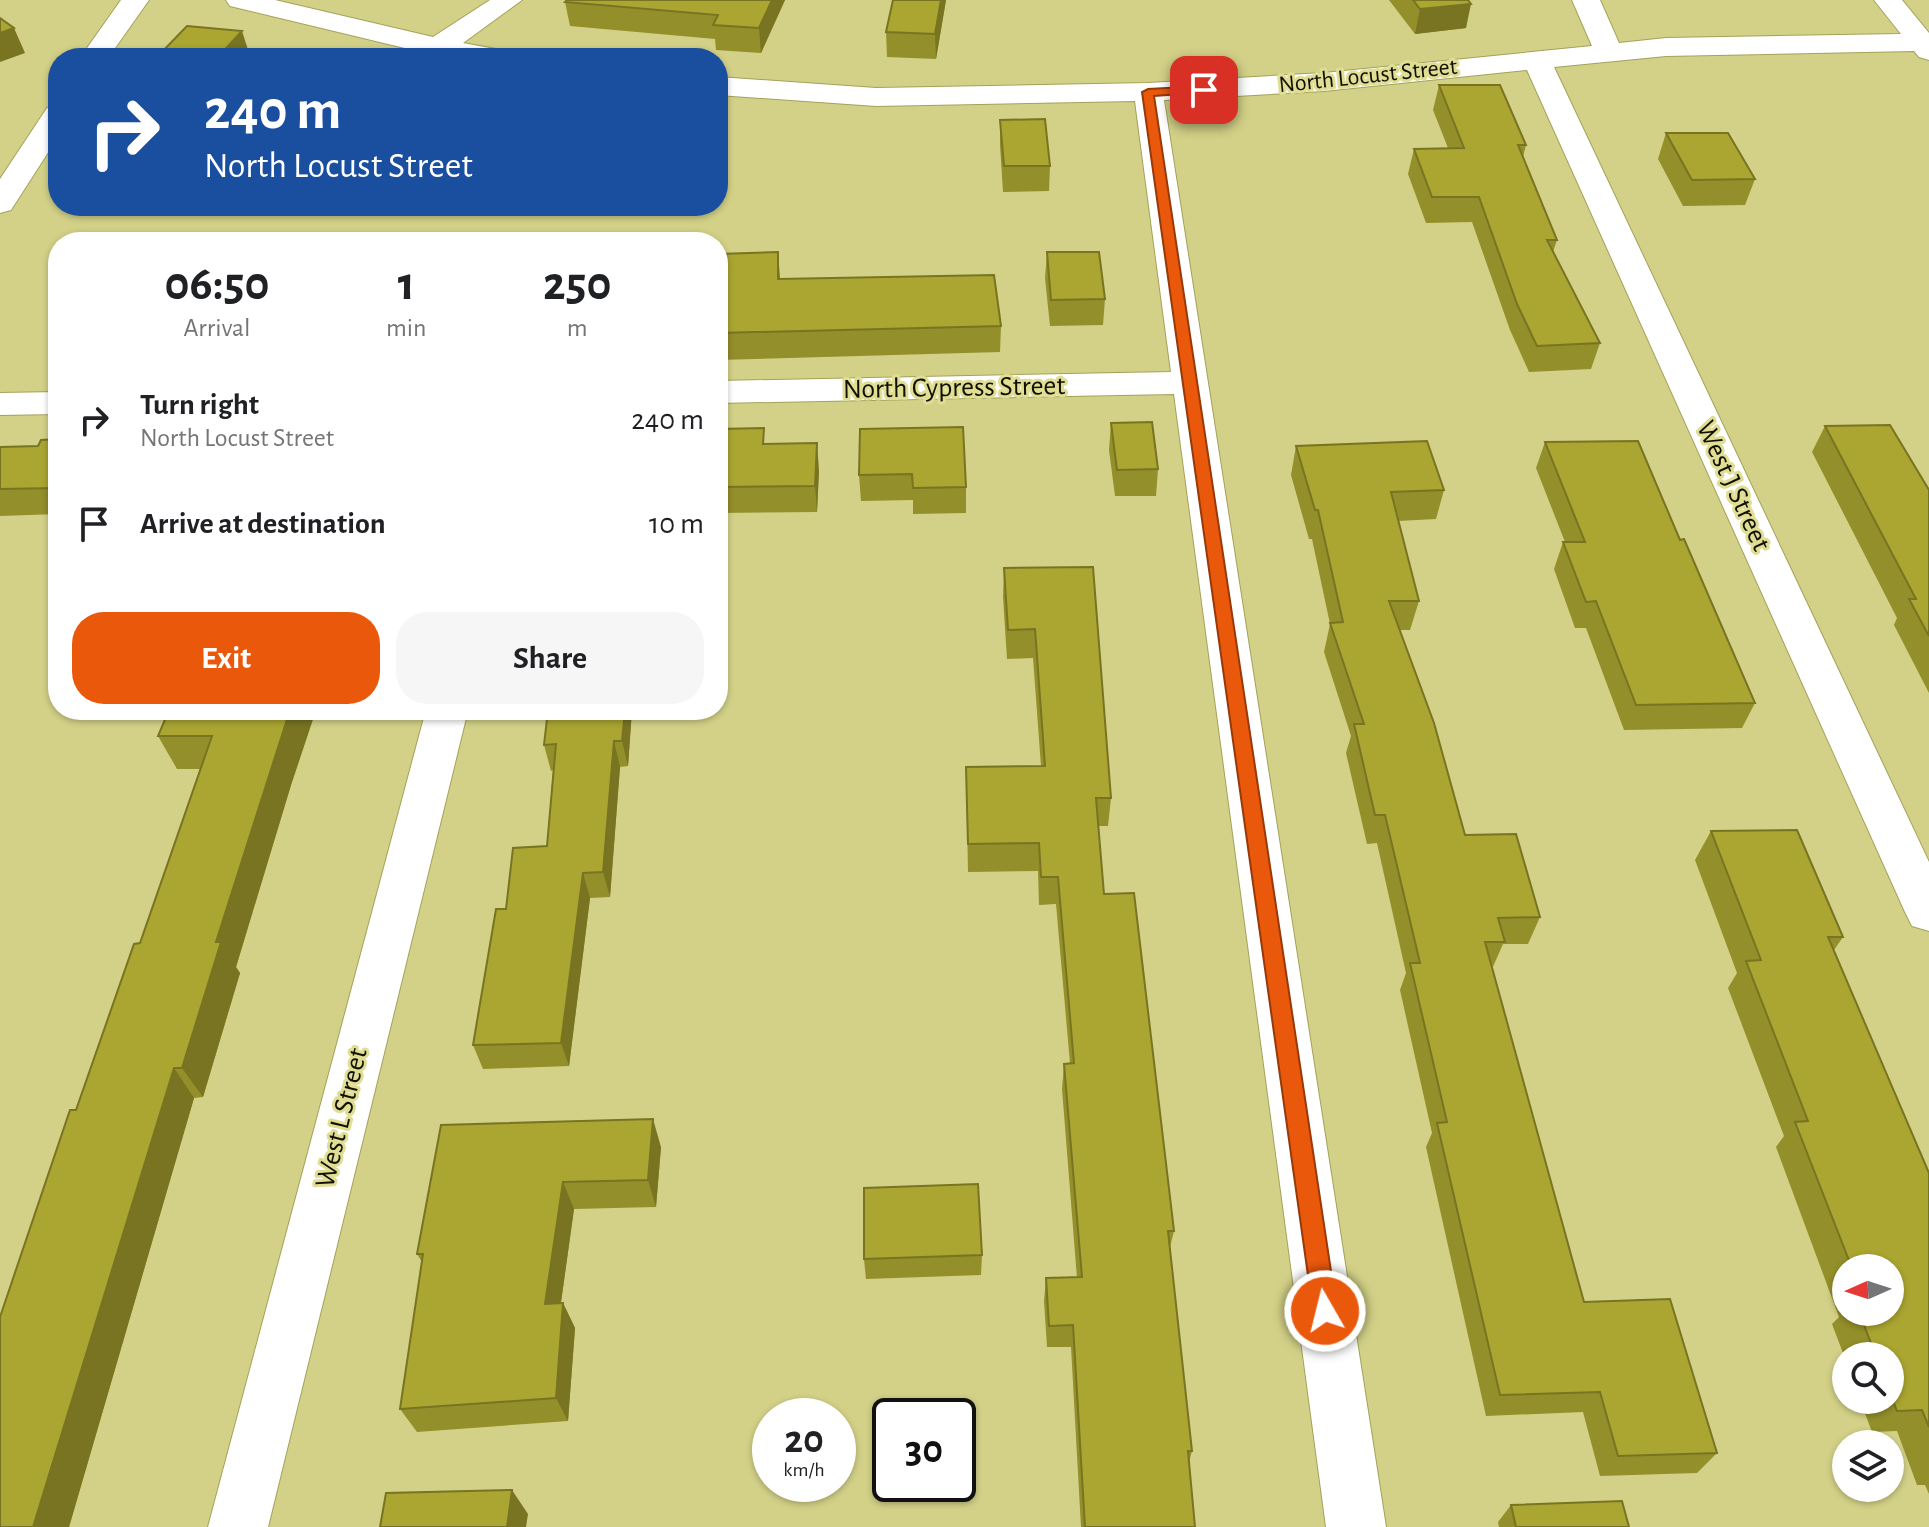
<!DOCTYPE html>
<html lang="en">
<head>
<meta charset="utf-8">
<style>
	body { margin:0; font-family:"Alegreya Sans",sans-serif; background:#f6f6f6; color:#202124; height:100vh; display:flex; flex-direction:column; font-size:30px; white-space:nowrap }
	* { box-sizing:border-box; margin:0 }
	p { font-size:26px; color:#757577 }
	.icon { flex:none; width:44px; height:44px; fill:none; stroke:currentColor; stroke-width:2; stroke-linecap:round; stroke-linejoin:round }
	.map { position:relative; flex:1; overflow:hidden }
	.side { position:absolute; left:48px; top:232px; width:680px; height:488px; display:flex; flex-direction:column; background:#fff; border-radius:32px; box-shadow:0 2px 6px #0004 }
	.side>* { flex:none }
	.top-card { position:absolute; left:48px; top:48px; width:680px; height:168px; border-radius:32px; box-shadow:0 2px 6px #0004; background:#1a4fa0; color:#fff; overflow:hidden }
	.needle { width:52px; rotate:267deg }
	.controls { position:absolute; left:1832px; top:1254px; display:grid; gap:16px }
	.controls a { display:grid; place-items:center; width:72px; height:72px; border-radius:50%; background:#fff; box-shadow:0 2px 6px #0004; font-size:40px }
	.speed { position:absolute; left:752px; top:1398px; display:flex; gap:16px; font-size:40px; font-weight:700; text-align:center }
	.speed>* { display:grid; place-content:center; width:104px; height:104px; border-radius:50%; background:#fff; box-shadow:0 2px 6px #0004; line-height:1 }
	.speed small { font-size:20px; font-weight:400 }
	.speed .limit { border:4px solid #111; border-radius:12px; background:#fff; color:#111 }
	.pin { position:absolute; display:grid; place-items:center; width:68px; height:68px; color:#fff; margin:-34px; border-radius:16px; box-shadow:0 4px 12px #0006 }
	.me { position:absolute; width:88px; margin:-44px; rotate:352deg; stroke-linejoin:round; filter:drop-shadow(0 0 6px #0008) }
	.turn { display:flex; align-items:center; gap:28px; height:168px; padding:0 24px; font-size:36px }
	.turn .icon { width:104px; height:104px; stroke-width:2.5 }
	.turn b { display:block; font-size:56px; line-height:68px }
	.eta { display:flex; justify-content:space-evenly; align-items:center; height:136px; text-align:center }
	.eta b { font-size:48px; font-weight:700; line-height:56px }
	.cta { display:flex; gap:16px; margin-top:auto; padding:16px 24px }
	.cta a { flex:1; height:92px; border-radius:32px; background:#ea580c; color:#fff; font-size:32px; font-weight:700; line-height:92px; text-align:center }
	.cta a+a { background:#f6f6f6; color:#202124 }
	ul { padding:0; list-style:none }
	li { display:flex; align-items:center; gap:24px; height:104px; padding:0 24px }
	li div { flex:1 }
	li b { display:block; font-size:30px }
	li em { font-style:normal }
	.map>svg:first-child { display:block }
</style>
</head>
<body>
<div class="map">
<svg width="1929" height="1527" viewBox="0 0 1929 1527">
	<rect width="100%" height="100%" fill="#d3d187"/>
	<g fill="none" stroke-linecap="round" stroke-linejoin="round">
		<defs>
			<g id="minor">
				<path d="M121,0H149L108,58H80Z"/>
				<path d="M226,0H275L433,37L490,0H522L463,43L512,52L516,58L438,56L230,6Z"/>
				<path d="M1572,0H1600L1619,43L1666,38L1901,34L1874,0H1902L1929,33V60L1919,57L1914,51L1666,56L1554,67L1929,862V931L1912,926L1905,912L1527,70L1324,91L1164,100L1386,1527H1326L1174,394L718,403V381L1171,372L1135,101L876,106L718,95V77L876,88L1148,83L1324,73L1592,46Z"/>
				<path d="M58,105V137L11,210L0,213V179L47,108Z"/>
				<path d="M58,392V414L0,415V393Z"/>
				<path d="M426,710H468L268,1527H208Z"/>
			</g>
		</defs>
		<!-- minor casing -->
		<use href="#minor" stroke="#a4a25a" stroke-width="2"/>
		<!-- minor -->
		<use href="#minor" fill="#fff" fill-rule="evenodd"/>
	</g>
	<!-- wall -->
	<g fill="#938f2a" fill-rule="evenodd">
		<path d="M567,0H785L761,53L716,50L715,39L570,26L565,2Z"/>
		<path d="M946,0L936,59L887,57L886,32Z"/>
		<path d="M1389,0H1468L1466,28L1415,34Z"/>
		<path d="M1439,85L1526,145L1523,157L1557,240L1553,252L1600,343L1591,369L1529,372L1510,330L1472,222L1426,223L1408,174L1414,149L1448,148L1433,110Z"/>
		<path d="M1000,120L1050,166L1049,191L1003,192L1000,145Z"/>
		<path d="M1666,133L1755,179L1745,205L1683,206L1658,159Z"/>
		<path d="M70,206H138L136,211L72,212Z"/>
		<path d="M1047,252L1105,299L1103,325L1050,326L1045,278Z"/>
		<path d="M718,272L780,279L1001,326L1000,352L718,360Z"/>
		<path d="M1111,423L1158,469L1156,496H1115L1109,450Z"/>
		<path d="M1825,426L1929,490V693L1894,625L1897,618L1812,452Z"/>
		<path d="M718,429L766,444L819,470L817,512L718,513Z"/>
		<path d="M860,429L966,487V513L913,514V500L861,501L859,475Z"/>
		<path d="M58,439V514L0,516V447L38,446Z"/>
		<path d="M1545,442L1680,540L1755,703L1742,728L1624,730L1586,628H1575L1554,569L1563,542H1565L1536,468Z"/>
		<path d="M1296,446L1444,490L1436,519L1398,521L1419,601L1410,630H1399L1465,835L1540,917L1528,944H1503L1492,969L1584,1302L1717,1453L1697,1473L1600,1476L1583,1412L1486,1416L1426,1147L1432,1133L1400,990L1406,973L1377,843L1367,844L1346,753L1351,736L1324,652L1330,624L1312,539H1309L1291,475Z"/>
		<path d="M1093,567L1111,798L1108,826H1098L1104,894L1174,1231L1170,1247L1192,1451L1189,1462L1195,1527H1081L1071,1347H1047L1044,1301L1046,1278H1077L1062,1089L1064,1064L1070,1063L1056,904L1039,905L1038,871L968,872L966,767L1041,766L1033,658L1007,659L1003,597L1004,568Z"/>
		<path d="M169,710H316L291,785L236,967L240,973L203,1097L194,1098L69,1527H0L76,1110L140,943L201,769H177L158,736Z"/>
		<path d="M632,710L628,766L620,767L610,897L590,898L569,1066L483,1069L473,1045L506,909L547,846L553,770L551,771L544,745Z"/>
		<path d="M1711,831L1843,937L1834,950L1929,1173V1494L1925,1485H1917L1897,1431L1872,1432L1860,1400H1890V1356H1846V1361L1832,1324L1839,1317L1776,1147L1784,1136L1728,988L1737,973L1695,860ZM1846,1268H1890V1312H1846Z"/>
		<path d="M441,1125L661,1147L656,1207L574,1209L561,1303H563L575,1328L568,1421L417,1432L400,1409L422,1262L417,1254Z"/>
		<path d="M982,1255L981,1275L866,1279L864,1259Z"/>
		<path d="M1511,1505L1629,1527H1499L1498,1522Z"/>
	</g>
	<!-- shaded-wall -->
	<g fill="#787422">
		<path d="M772,0H785L761,53L759,28Z"/>
		<path d="M941,0H946L936,59L935,34Z"/>
		<path d="M1471,4L1466,28L1415,34L1420,9Z"/>
		<path d="M14,28L25,53L0,62V33Z"/>
		<path d="M242,31L250,56L248,58H217Z"/>
		<path d="M778,252L780,278V306L778,279Z"/>
		<path d="M817,443L819,470L817,512L815,486Z"/>
		<path d="M290,710H316L291,785L236,967L240,973L203,1097L182,1068L216,942Z"/>
		<path d="M625,710H632L628,766L622,741Z"/>
		<path d="M614,741L620,767L610,897L603,872Z"/>
		<path d="M583,873L590,898L569,1066L561,1043Z"/>
		<path d="M174,1068L194,1098L69,1527H33Z"/>
		<path d="M653,1119L661,1147L656,1207L648,1180Z"/>
		<path d="M563,1182L574,1209L557,1330L545,1304Z"/>
		<path d="M563,1303L575,1328L568,1421L556,1398Z"/>
		<path d="M512,1490L528,1514L526,1527H507Z"/>
	</g>
	<!-- building -->
	<g fill="#aba631" stroke="#787422" stroke-width="2">
		<path d="M567,0H772L759,28L713,25L718,15L565,2Z"/>
		<path d="M893,0H941L935,34L886,32Z"/>
		<path d="M1413,0H1468L1471,4L1420,9Z"/>
		<path d="M0,18L14,28L0,33Z"/>
		<path d="M187,26L242,31L217,58H156Z"/>
		<path d="M1439,85H1500L1526,145H1518L1557,240H1547L1600,343L1537,346L1517,304L1479,197H1432L1414,149L1464,148Z"/>
		<path d="M1045,119L1050,166H1004L1000,120Z"/>
		<path d="M1666,133H1728L1755,179L1692,180Z"/>
		<path d="M778,252V279L994,275L1001,326L718,333L719,254Z"/>
		<path d="M1047,252H1099L1105,299L1051,300Z"/>
		<path d="M1152,422L1158,469L1117,470L1111,423Z"/>
		<path d="M1890,425L1929,490V636L1909,599H1916L1825,426Z"/>
		<path d="M963,427L966,487L913,488L912,474L859,475L860,429Z"/>
		<path d="M764,428L763,444L817,443L815,486L718,487V429Z"/>
		<path d="M58,439V488L0,489V447L38,446L41,440Z"/>
		<path d="M1427,441L1444,490L1391,492L1419,601H1389L1434,723L1465,835L1516,834L1540,917L1498,918L1505,942H1485L1584,1302L1670,1299L1717,1453L1618,1456L1600,1392L1500,1395L1437,1123L1447,1122L1410,963H1420L1385,815H1375L1354,724H1364L1330,623L1343,622L1318,510H1315L1296,446Z"/>
		<path d="M1638,441L1680,540L1684,539L1755,703L1636,705L1596,601L1586,602L1563,542H1585L1545,442Z"/>
		<path d="M1093,567L1111,798H1096L1104,894L1134,893L1174,1231H1168L1192,1451H1188L1195,1527H1085L1073,1325L1049,1326L1046,1278L1082,1277L1064,1064L1074,1063L1058,877H1041L1039,843L968,844L966,767L1045,766L1035,629L1008,630L1004,568Z"/>
		<path d="M169,710H290L216,942H221L182,1068H174L33,1527H0V1317L70,1110H76L134,944L140,943L212,736H158Z"/>
		<path d="M548,710H625L622,741H614L603,872L583,873L561,1043L473,1045L496,909H506L513,848L547,846L556,744L544,745Z"/>
		<path d="M1797,830L1843,937H1828L1929,1173V1427L1922,1410L1897,1411L1890,1393V1356H1876L1859,1312H1890V1268H1852L1795,1122L1808,1121L1746,961L1761,960L1711,831Z"/>
		<path d="M653,1119L648,1180L563,1182L545,1304L563,1303L556,1398L400,1409L423,1254H417L441,1125Z"/>
		<path d="M978,1184L982,1255L864,1259V1188Z"/>
		<path d="M512,1490L507,1527H380L386,1493Z"/>
		<path d="M1622,1501L1629,1527H1516L1511,1505Z"/>
	</g>
	<!-- route -->
	<path fill="#ea580c" stroke="#983908" stroke-width="2" d="M1204,86L1210,90L1208,92L1154,96L1337,1311L1333,1319L1325,1322L1317,1319L1313,1311L1142,92L1148,89Z"/>
	<g text-anchor="middle" dominant-baseline="central" stroke-width="6" stroke-linejoin="round" paint-order="stroke">
		<!-- far-street labels -->
		<g font-size="24" fill="#110f00" stroke="#e0de94">
			<text transform="translate(1368 76) rotate(-6)">North Locust Street</text>
		</g>
		<!-- street labels -->
		<g font-size="28" fill="#110f00" stroke="#e0de94">
			<text transform="translate(954 388) rotate(-1)">North Cypress Street</text>
			<text transform="translate(1733 486) rotate(65)">West J Street</text>
			<text transform="translate(342 1118) rotate(-76)">West L Street</text>
		</g>
	</g>
</svg>
<div class="controls">
<a><svg class="needle" viewBox="-14 -14 28 28"><path d="M0-13l5 13h-10z" fill="#e53935"/><path d="M0 13l5-13h-10z" fill="#757577"/></svg></a>
<a><svg class="icon" aria-label="search" viewBox="0 0 24 24"><circle cx="10" cy="10" r="6"/><path d="M15 15l6 6"/></svg></a>
<a><svg class="icon" aria-label="layers" viewBox="0 0 24 24"><path d="M12 4l9 5-9 5-9-5zM3 14l9 5 9-5"/></svg></a>
</div>
<div class="speed"><div>20<small>km/h</small></div><div class="limit">30</div></div>
<div class="pin" style="left:1204px;top:90px;background:#d93025"><svg class="icon" aria-label="arrive" viewBox="0 0 24 24"><path d="M6 21V4h12l-3 4 3 4H6"/></svg></div>
<svg class="me" style="left:1325px;top:1311px" viewBox="-20 -20 40 40"><circle r="17" fill="#ea580c" stroke="#fff" stroke-width="3"/><path d="M0-11L8 9 0 5-8 9z" fill="#fff"/></svg>
<div class="top-card">
<div class="turn"><svg class="icon" aria-label="right" viewBox="0 0 24 24"><path d="M7 20v-9h11M14 6l5 5-5 5"/></svg><div><b>240 m</b>North Locust Street</div></div>
</div>
<section class="side">
<div class="eta">
<div><b>06:50</b><p>Arrival</p></div>
<div><b>1</b><p>min</p></div>
<div><b>250</b><p>m</p></div>
</div>
<ul>
<li><svg class="icon" aria-label="right" viewBox="0 0 24 24"><path d="M7 20v-9h11M14 6l5 5-5 5"/></svg><div><b>Turn right</b><p>North Locust Street</p></div><em>240 m</em></li>
<li><svg class="icon" aria-label="arrive" viewBox="0 0 24 24"><path d="M6 21V4h12l-3 4 3 4H6"/></svg><div><b>Arrive at destination</b></div><em>10 m</em></li>
</ul>
<div class="cta"><a>Exit</a><a>Share</a></div>
</section>
</div>
</body>
</html>
